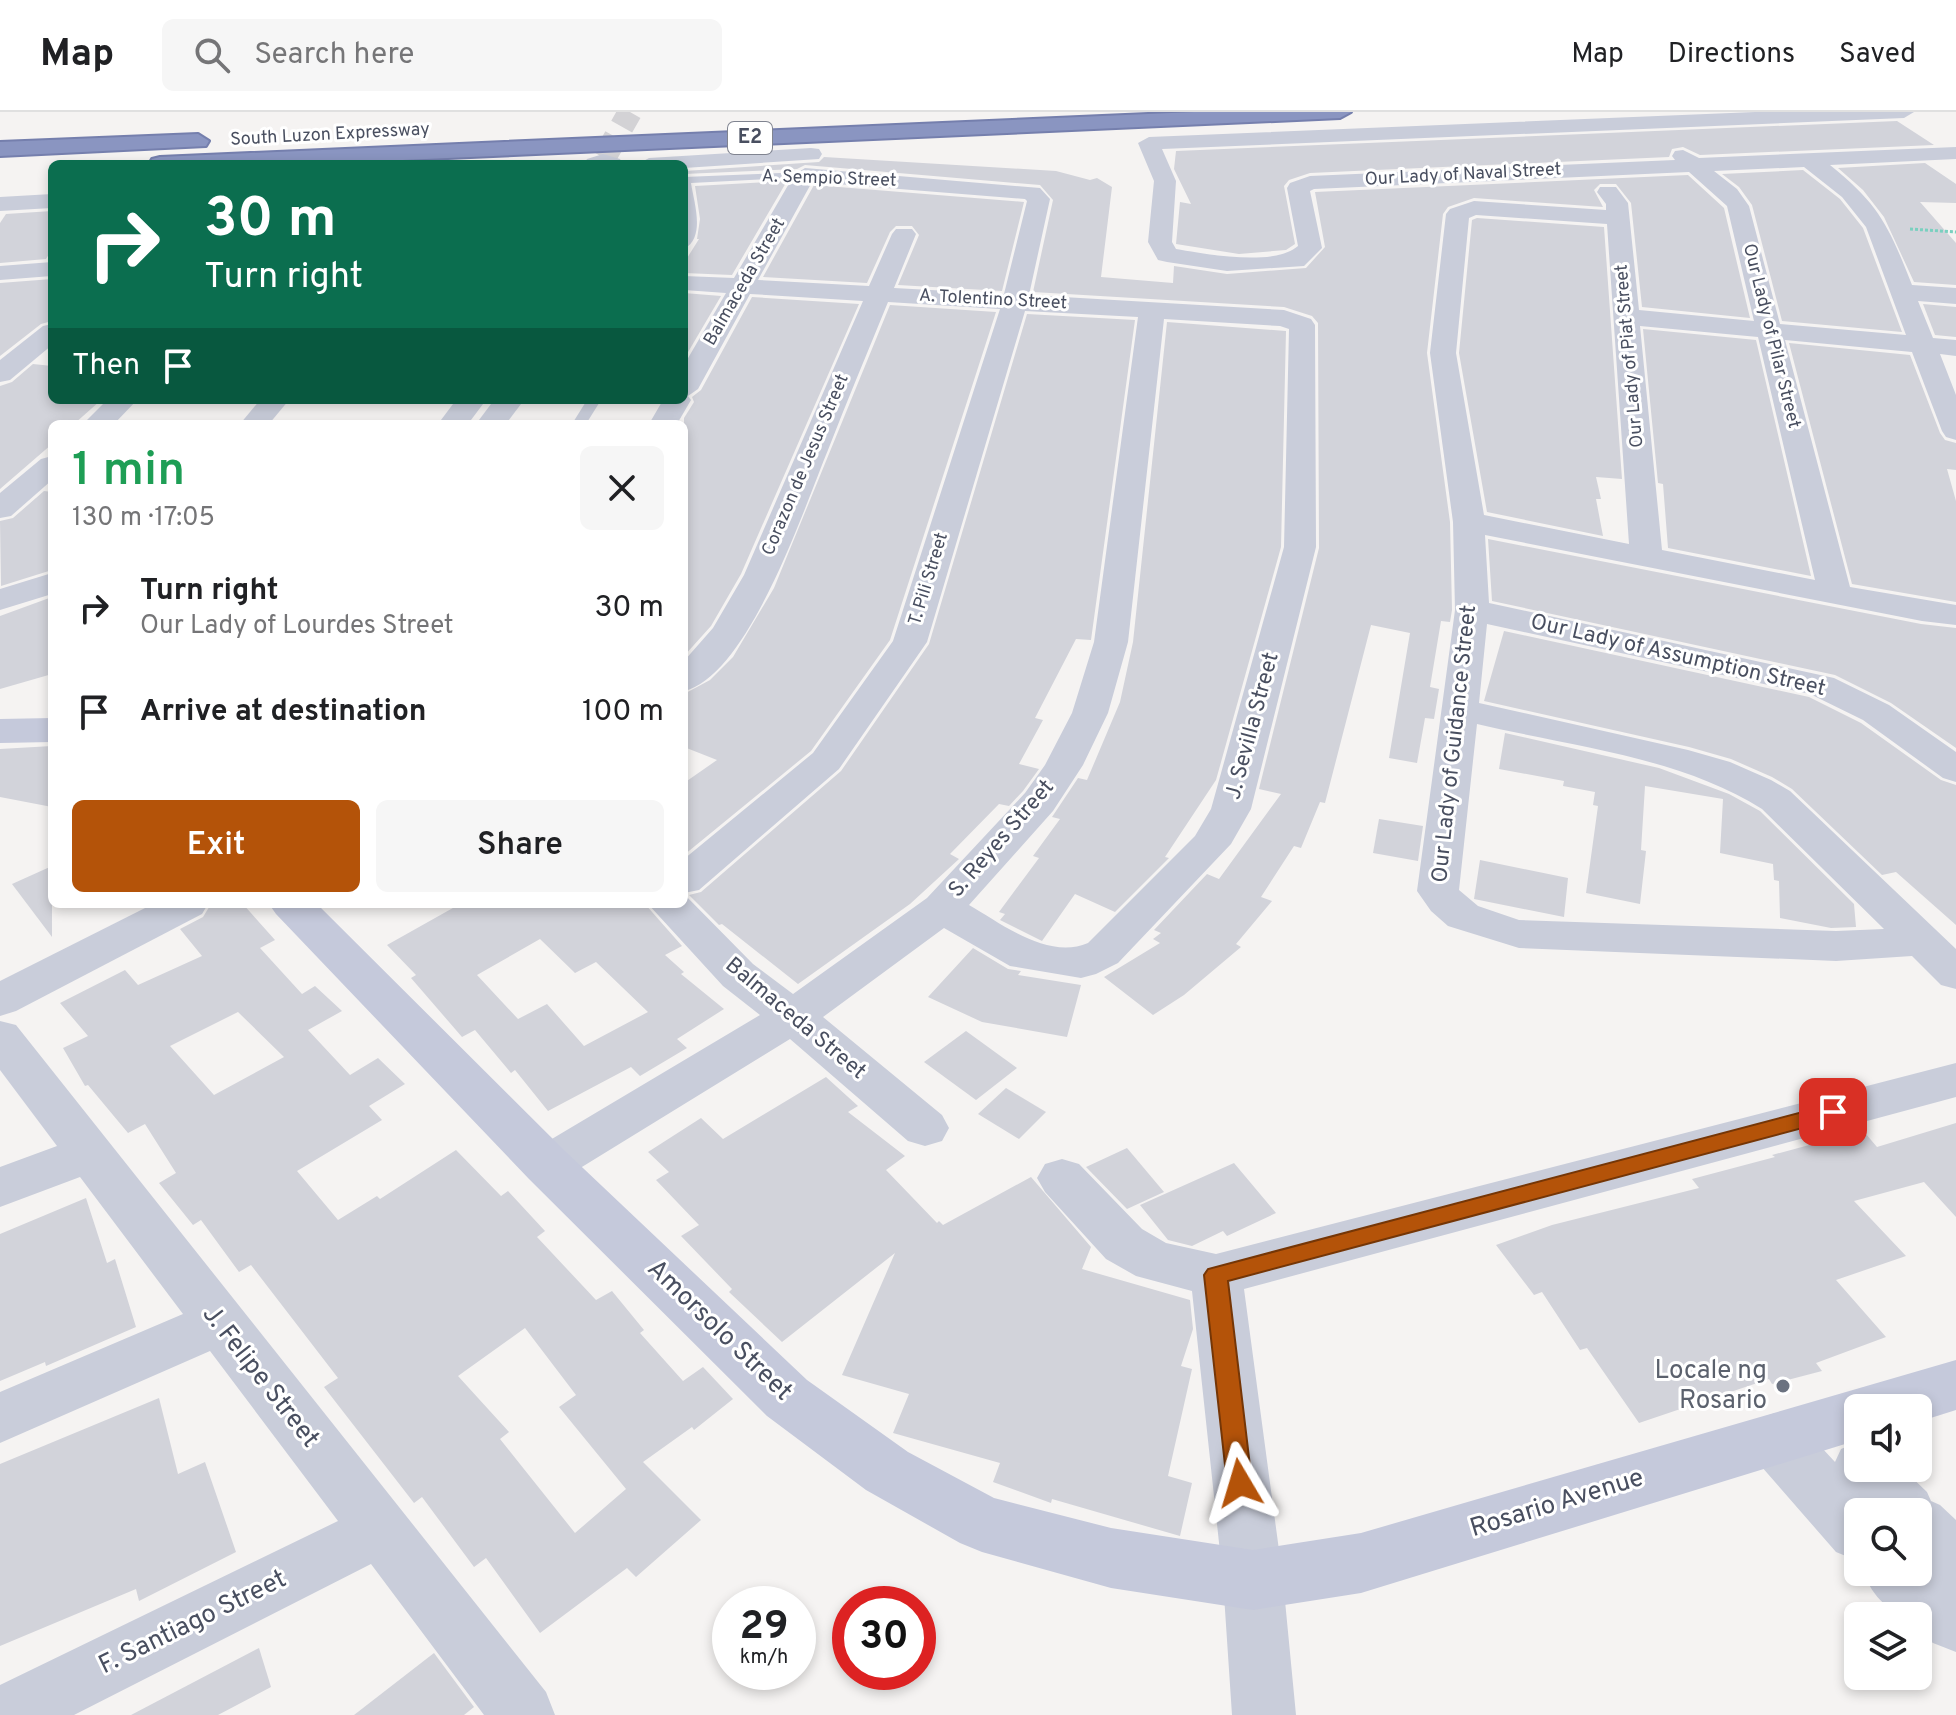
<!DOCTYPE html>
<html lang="en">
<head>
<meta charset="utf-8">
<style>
	body { margin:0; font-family:Overpass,sans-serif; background:#f6f6f6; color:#202124; height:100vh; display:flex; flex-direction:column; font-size:30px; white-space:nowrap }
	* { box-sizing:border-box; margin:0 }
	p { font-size:26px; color:#757577 }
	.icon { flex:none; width:44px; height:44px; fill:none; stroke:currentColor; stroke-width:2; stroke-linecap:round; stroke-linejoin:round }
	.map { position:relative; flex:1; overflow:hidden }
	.sheet { position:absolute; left:48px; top:308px; width:640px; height:488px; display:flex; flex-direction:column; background:#fff; border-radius:12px; box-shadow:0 4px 12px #0003 }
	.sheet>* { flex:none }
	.guide { position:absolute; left:48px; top:48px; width:640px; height:244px; border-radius:12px; box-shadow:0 4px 12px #0003; background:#0b6e4f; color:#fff; overflow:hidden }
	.fabs { position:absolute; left:1844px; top:1282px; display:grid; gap:16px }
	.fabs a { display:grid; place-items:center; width:88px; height:88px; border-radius:12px; background:#fff; box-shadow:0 4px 12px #0003; font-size:40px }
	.speed { position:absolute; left:712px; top:1474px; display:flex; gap:16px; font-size:40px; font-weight:700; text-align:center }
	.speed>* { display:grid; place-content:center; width:104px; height:104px; border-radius:50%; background:#fff; box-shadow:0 4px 12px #0003; line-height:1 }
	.speed small { font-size:20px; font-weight:400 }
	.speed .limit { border:12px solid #d22; background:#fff; color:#111 }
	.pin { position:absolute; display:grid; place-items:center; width:68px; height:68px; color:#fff; margin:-34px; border-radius:16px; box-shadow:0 4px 12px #0006 }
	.me { position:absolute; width:88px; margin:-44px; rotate:353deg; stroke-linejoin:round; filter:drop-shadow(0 0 6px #0008) }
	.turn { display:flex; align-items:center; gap:28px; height:168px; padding:0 24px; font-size:36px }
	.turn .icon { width:104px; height:104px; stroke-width:2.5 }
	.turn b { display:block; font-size:56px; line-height:68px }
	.then { display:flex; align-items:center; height:76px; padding:0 24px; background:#0003; gap:16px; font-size:30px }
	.round { display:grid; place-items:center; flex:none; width:84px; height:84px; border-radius:12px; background:#f6f6f6 }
	.head { display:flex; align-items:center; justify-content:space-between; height:136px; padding:0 24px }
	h1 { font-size:48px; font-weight:600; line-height:60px; color:#1e9e55 }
	.cta { display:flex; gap:16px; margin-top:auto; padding:16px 24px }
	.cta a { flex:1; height:92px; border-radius:12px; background:#b45309; color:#fff; font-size:32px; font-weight:600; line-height:92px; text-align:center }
	.cta a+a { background:#f6f6f6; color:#202124 }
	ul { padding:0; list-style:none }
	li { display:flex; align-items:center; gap:24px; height:104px; padding:0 24px }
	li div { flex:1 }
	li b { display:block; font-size:30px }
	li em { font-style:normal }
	header { display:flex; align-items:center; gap:48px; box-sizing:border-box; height:112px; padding:0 40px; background:#fff; border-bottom:2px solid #e0e0e0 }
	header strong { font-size:38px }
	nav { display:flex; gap:44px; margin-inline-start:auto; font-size:28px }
	.search { width:560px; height:72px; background:#f6f6f6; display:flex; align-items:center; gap:20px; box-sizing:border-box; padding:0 28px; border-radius:12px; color:#757577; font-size:30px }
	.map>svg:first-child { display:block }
</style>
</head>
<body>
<header>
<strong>Map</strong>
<div class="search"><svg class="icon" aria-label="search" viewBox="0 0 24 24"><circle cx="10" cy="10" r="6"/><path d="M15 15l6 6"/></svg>Search here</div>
<nav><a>Map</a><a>Directions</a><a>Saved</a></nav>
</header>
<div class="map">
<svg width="1956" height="1603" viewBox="0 0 1956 1603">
	<rect width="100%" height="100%" fill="#f5f3f2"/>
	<!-- building -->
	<g fill="#d2d3da" fill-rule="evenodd">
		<path d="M1897,9L1934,33L1700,43L1683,35L1672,37L1669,45L1310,61L1289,68L1284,74L1295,132L1286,138L1239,142L1176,132L1180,90L1191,92L1174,57L1176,39Z"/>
		<path d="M824,45L1056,59L1090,68L1097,66L1112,75L1101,165L1173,171L1174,154L1227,162L1306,156L1325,135L1315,80L1688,63L1724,96L1750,206L1642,195L1631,91L1616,72H1600L1594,78L1603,95L1474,86L1448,95L1443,102L1427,241L1450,410L1452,498L1450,510L1441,509L1430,575L1439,577L1434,607L1425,606L1417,651L1389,646L1410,521L1371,513L1325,691L1320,690L1301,736L1294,734L1261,785L1272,789L1236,832L1241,835L1184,883L1153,903L1104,865L1160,831L1153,827L1161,821L1154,818L1207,762L1219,767L1281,682L1259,677L1319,436L1318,211L1312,204L1284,195L1033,180L1053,88L1040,73L805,53L797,57L684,62V59L819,50Z"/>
		<path d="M1925,51L1956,72V91L1920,90L1956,131V173L1914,170L1884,105L1863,78L1838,56Z"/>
		<path d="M1803,58L1840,87L1863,116L1902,220L1782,209L1752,93L1739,75L1722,62Z"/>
		<path d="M787,69L732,163L684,161V151L699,127H697L700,107L695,74Z"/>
		<path d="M814,73L1024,90L1002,179L898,173L919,123L912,114H896L890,120L867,171L763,165Z"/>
		<path d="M52,99V137L46,147L0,151V111L6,102Z"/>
		<path d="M1477,106L1604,115L1622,367L1596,365L1601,387H1596L1603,424L1487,400L1459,241L1472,108Z"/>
		<path d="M52,167V209L41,212L0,244V171Z"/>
		<path d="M684,181L721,184L684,247Z"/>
		<path d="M752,185L859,192L741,462L711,514L684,544V306L694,290L692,285L701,278Z"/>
		<path d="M1923,192L1956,195V225L1935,223Z"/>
		<path d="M890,193L996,200L890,528L811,639L684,743V671L717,648L684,635V582L710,568L733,545L774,476Z"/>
		<path d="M1027,202L1135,208L1091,528L1076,527L1035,606L1043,608L1019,652L1039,657L1023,679L1009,694L999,692L950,742L959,747L910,792L798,872L722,812L719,813L689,783L701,780L841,659L929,532Z"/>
		<path d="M1167,210L1286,219L1281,435L1216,668L1165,745L1169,746L1115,800L1075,782L1042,829L1000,808L1005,802L999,800L1039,746L1033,744L1060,707L1052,705L1078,666L1087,668L1120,590L1133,530Z"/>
		<path d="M1643,217L1756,228L1811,464L1668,436L1663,372L1658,371Z"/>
		<path d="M1789,231L1910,243L1940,321L1945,328L1956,331V358L1947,357L1956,389V490L1852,472Z"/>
		<path d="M33,252L52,254V288L100,289L74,312H52V332L0,377V274L12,270Z"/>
		<path d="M44,379L52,380V458L1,474L0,409L13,406Z"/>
		<path d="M1488,427L1921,512L1956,516V636L1891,591L1835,563L1492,489Z"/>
		<path d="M52,485V562L0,577V504Z"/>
		<path d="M1504,519L1809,585L1861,611L1941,668L1956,673V813L1896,760L1882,763L1792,677L1772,665L1731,647L1689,635L1484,589Z"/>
		<path d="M1505,621L1659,656L1729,682L1760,699L1854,792L1856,815L1831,816L1780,806L1779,769L1774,768L1773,752L1720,741L1723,687L1645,674L1641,738L1646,739L1640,792L1586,781L1598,694L1593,693L1595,680L1563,674L1564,669L1499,657Z"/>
		<path d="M52,634V695L0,685V637Z"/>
		<path d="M1379,707L1423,714L1418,749L1373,741Z"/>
		<path d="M1480,748L1568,766L1564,805L1474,787Z"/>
		<path d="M52,754V825L12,772Z"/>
		<path d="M211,792H243L275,828L260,836L302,882L315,874L342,899L308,918L350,963L378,946L405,972L369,994L382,1008L297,1059L338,1108L377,1084L380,1087L456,1038L501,1084L508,1079L545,1119L537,1125L596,1188L612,1179L644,1218L640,1221L683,1269L703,1255L733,1287L694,1318L692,1315L643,1350L701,1408L636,1465L627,1456L540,1521L486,1446L474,1455L422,1385L414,1391L324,1275L338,1266L251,1153L239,1160L201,1108L193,1113L159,1071L176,1061L145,1012L128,1021L88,973L85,974L63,936L88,924L60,891L125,858L138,873L202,844L180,817L203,805ZM238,900L284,945L214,983L170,934ZM525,1216L576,1283L559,1295L626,1377L575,1421L500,1327L509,1320L458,1264Z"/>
		<path d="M460,792H645L682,834L665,843L684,860L681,862L724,897L677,927L687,936L640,964L631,955L548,999L515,958L511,961L475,918L462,925L411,866L416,863L387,833ZM540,827L575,861L596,850L648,900L584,934L547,892L518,907L477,863Z"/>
		<path d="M973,836L1008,857L1021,859L1018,863L1081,873L1067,925L982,910L928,885Z"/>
		<path d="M966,919L1017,956L976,988L924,950Z"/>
		<path d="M826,965L858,994L848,1000L905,1044L886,1058L937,1111L939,1109L943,1113L1031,1065L1091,1135L1082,1157L1190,1188L1193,1217L1181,1254L1192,1257L1168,1364L1192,1371L1180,1424L1052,1387L1051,1391L993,1370L1000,1351L893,1321L909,1282L842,1263L895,1141L782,1230L729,1180L732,1177L681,1124L699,1113L656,1068L669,1060L648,1040L701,1006L723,1027Z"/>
		<path d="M1006,976L1046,1000L1019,1027L978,1002Z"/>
		<path d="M1956,1011V1105L1924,1070L1854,1089L1906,1144L1836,1168L1886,1225L1816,1251L1822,1259L1772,1272L1769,1267L1639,1311L1587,1236L1580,1238L1542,1180L1534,1183L1496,1133L1552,1113L1699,1076L1692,1067L1775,1045L1772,1043L1824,1029L1820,1025L1860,1015L1877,1035Z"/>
		<path d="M1127,1036L1164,1080L1127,1097L1086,1055Z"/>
		<path d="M1234,1051L1276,1101L1227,1124L1223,1119L1192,1134L1168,1128L1140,1093Z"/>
		<path d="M86,1086L107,1151L115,1147L136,1215L46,1254L45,1250L0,1269V1122Z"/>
		<path d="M159,1286L178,1362L205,1350L236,1440L139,1489L136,1477L0,1534V1352Z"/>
		<path d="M259,1536L271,1575L218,1603H131Z"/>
		<path d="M434,1541L474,1595L464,1603H354Z"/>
	</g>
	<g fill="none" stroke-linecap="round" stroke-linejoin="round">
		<!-- tertiary-tunnel -->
		<path stroke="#d3d2d5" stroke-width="24" stroke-dasharray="24 12" stroke-linecap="butt" d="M604,46L630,0"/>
		<defs>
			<g id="motorway">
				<path d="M1194,0H1351L1340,6L313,52H149L152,47L160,45Z"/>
				<path d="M198,22L209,29L206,34L0,44V30Z"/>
			</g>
		</defs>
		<!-- motorway casing -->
		<use href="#motorway" stroke="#757fad" stroke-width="4"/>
		<!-- path -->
		<path stroke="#79d0bf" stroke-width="3" stroke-dasharray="3 2" stroke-linecap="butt" d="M1910,117L1956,120"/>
		<!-- service -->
		<g fill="#c9cdda" fill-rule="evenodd">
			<path d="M805,60L809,61V65L691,71C694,91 706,125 684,137L686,116L684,65Z"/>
			<path d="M587,288H601L586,312H572Z"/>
		</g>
		<!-- minor -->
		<g fill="#c9cdda" fill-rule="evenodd">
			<path d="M1755,0H1914L1904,6L1162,37L1176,69L1172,130L1176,137C1206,142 1274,155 1298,134L1287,76L1290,71L1310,64L1675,48L1672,44L1675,39L1683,38L1699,46L1956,35V47L1830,53C1880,93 1889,115 1912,173L1956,176V192L1918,189L1933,226L1956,228V244L1940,242L1956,283V328L1946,325L1942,319L1912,240L1785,228L1850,475L1956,493V513L1922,509L1485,423L1489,491L1834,566L1889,593L1956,640V670L1943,666L1863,608L1810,582L1487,512L1479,591L1688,638L1730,650L1771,668L1790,679L1956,837V877L1941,873L1912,844L1836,849L1519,836L1448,814L1431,799L1417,779L1455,498L1453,410L1430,241L1446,102L1450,97L1474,89L1606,98V92L1597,80L1600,75H1616L1628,91L1639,198L1754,209L1727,94L1689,60L1314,77L1310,79L1322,136L1304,154L1227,159L1167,150L1158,148L1148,130L1154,69L1138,31L1149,25ZM1804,55L1842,85L1866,115L1906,223L1780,212L1749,94L1737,77L1714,59ZM1476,103L1607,112L1629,432L1484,403L1456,241L1469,106ZM1640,214L1758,225L1815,468L1662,438ZM1477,612C1570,634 1680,645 1762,697L1884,817L1836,819L1519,808L1478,794L1459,778Z"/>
			<path d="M811,36L819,37L822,42L819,47L684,56V52H638L649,46Z"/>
			<path d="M805,56L1040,76L1050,87L1029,183L1284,198L1311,207L1315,213L1316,435L1251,697L1231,732L1118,851L1096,862L1081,866L1010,854L944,816L823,905L942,1003L949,1016L942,1029L925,1034L908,1029L790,927L564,1066L547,1072L530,1066L523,1053L530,1040L760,903L723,874L648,792H684V782L753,852L793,882L927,786L1025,681L1045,653L1072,601L1094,530L1138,205L1025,199L927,530L839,657L699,778L684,781V747L813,641L893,529L1000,197L888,190C868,239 847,289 828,338C804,396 749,563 684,579V549L713,516L744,463L863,189L750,182L698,277L688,284L691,288L677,312H649L663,288H684V253L726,181L684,178V164L734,166L794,63ZM812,70L1025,87L1027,89L1004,182L894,176L916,122L912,117H896L892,122L869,174L758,168ZM1164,207L1280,214L1289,217L1284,435L1211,697L1195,724L1088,831C1048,848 1002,812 969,793L1053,699L1083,653L1108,601L1128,530Z"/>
			<path d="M52,82V96L0,99V85Z"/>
			<path d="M52,150V164L0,168V154Z"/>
			<path d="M52,212V233L10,268L0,270V248L43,214Z"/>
			<path d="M107,288H137L114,312H83Z"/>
			<path d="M260,288H289L269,312H240Z"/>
			<path d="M52,344V368L11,404L0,406V381L41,347Z"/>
			<path d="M52,461V482L0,498V477Z"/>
			<path d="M153,792H208L202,802L16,899L0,904V869Z"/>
			<path d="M0,909L16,913L546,1580L555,1603H484L371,1452L74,1603H0V1573L338,1409L210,1239L0,1331V1280L183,1202L80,1065L0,1095V1055L57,1034L0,958Z"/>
			<path d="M1956,951V985L1244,1177L1283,1468L1296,1603H1232L1223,1468L1192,1179L1136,1164L1106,1147L1045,1080L1037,1066L1045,1052L1062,1047L1079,1052L1142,1117L1166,1131L1216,1142Z"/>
		</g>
		<!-- tertiary -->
		<g fill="#c9cdda" fill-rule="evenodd">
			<path d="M603,42L620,47L623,52H584L587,47Z"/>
			<path d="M456,288H486L468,312H438Z"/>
			<path d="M494,288H524L506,312H476Z"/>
			<path d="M1775,1301L1796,1308L1835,1350L1841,1337L1858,1330V1356H1902L1927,1380L1931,1389L1940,1393L1956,1408V1540L1933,1531L1918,1519V1504C1890,1504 1873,1485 1863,1460H1918V1400H1858V1449L1836,1440L1754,1346L1746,1327L1754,1308Z"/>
		</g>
		<!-- secondary -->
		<g fill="#c5c9db" fill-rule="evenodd">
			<path d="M52,606V630L0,631V607Z"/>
			<path d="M269,792H317L565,1039L807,1268L908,1340L994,1386L1111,1416L1253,1438L1361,1421L1956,1248V1298L1918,1310V1296H1858V1328L1361,1481L1253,1498L1111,1476L982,1440L960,1431L866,1378L767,1304L529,1067L276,802Z"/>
		</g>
		<!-- motorway -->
		<use href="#motorway" fill="#8a95c1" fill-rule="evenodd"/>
	</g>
	<!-- route -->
	<path fill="#b45309" stroke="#753606" stroke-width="2" d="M1833,992L1840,995L1843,1000L1840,1006L1228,1169L1252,1371L1249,1379L1240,1382L1231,1379L1227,1371L1204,1163L1208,1157Z"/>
	<!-- markers -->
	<circle fill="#6b7280" stroke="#fff" stroke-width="3" cx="1783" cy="1274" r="8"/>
	<g text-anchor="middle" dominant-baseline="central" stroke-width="6" stroke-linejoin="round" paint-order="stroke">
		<!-- far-street labels -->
		<g font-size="18" fill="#494f60" stroke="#fff">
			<text transform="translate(330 23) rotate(-3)">South Luzon Expressway</text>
			<text transform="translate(1463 63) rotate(-3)">Our Lady of Naval Street</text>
			<text transform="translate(829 67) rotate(2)">A. Sempio Street</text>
			<text transform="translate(745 170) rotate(-60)">Balmaceda Street</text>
			<text transform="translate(993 188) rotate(3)">A. Tolentino Street</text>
			<text transform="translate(1771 224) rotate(76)">Our Lady of Pilar Street</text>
			<text transform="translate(1630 244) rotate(-95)">Our Lady of Piat Street</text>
			<text transform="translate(806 353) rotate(-67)">Corazon de Jesus Street</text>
			<text transform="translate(929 467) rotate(-73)">T. Pili Street</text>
		</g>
		<!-- shield labels -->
		<rect fill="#fff" stroke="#808490" stroke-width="2" x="728" y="10" width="44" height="32" rx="6"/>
		<g font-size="20" font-weight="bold" fill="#494f60">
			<text x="750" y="26">E2</text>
		</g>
		<!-- street labels -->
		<g font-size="22" fill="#494f60" stroke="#fff">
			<text transform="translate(1678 544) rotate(13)">Our Lady of Assumption Street</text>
			<text transform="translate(1253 614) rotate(-75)">J. Sevilla Street</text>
			<text transform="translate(1455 632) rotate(-84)">Our Lady of Guidance Street</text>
			<text transform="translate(1002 727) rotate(-49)">S. Reyes Street</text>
			<text transform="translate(795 907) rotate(40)">Balmaceda Street</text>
		</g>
		<!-- near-street labels -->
		<g font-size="26" fill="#494f60" stroke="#fff">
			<text transform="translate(719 1219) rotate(44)">Amorsolo Street</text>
			<text transform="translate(260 1265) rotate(52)">J. Felipe Street</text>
			<text transform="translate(1557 1392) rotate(-17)">Rosario Avenue</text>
			<text transform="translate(193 1511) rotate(-26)">F. Santiago Street</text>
		</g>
		<!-- near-worship labels -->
		<g font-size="26" fill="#5b616d" stroke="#fff" text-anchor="end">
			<text x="1767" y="1259">Locale ng<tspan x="1767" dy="30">Rosario</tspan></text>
		</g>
	</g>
</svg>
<div class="fabs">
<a><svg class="icon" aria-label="sound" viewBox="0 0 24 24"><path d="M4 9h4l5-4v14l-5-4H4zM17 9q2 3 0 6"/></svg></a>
<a><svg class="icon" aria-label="search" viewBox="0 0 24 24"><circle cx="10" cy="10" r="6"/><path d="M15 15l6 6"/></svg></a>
<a><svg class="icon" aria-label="layers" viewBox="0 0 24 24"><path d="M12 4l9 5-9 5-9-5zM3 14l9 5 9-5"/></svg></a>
</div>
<div class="speed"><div>29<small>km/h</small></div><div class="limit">30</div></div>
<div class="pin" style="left:1833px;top:1000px;background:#d93025"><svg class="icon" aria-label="arrive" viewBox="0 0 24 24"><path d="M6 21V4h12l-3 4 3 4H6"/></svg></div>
<svg class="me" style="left:1240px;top:1371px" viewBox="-20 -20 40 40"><path d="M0-17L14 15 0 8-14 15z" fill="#b45309" stroke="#fff" stroke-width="4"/></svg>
<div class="guide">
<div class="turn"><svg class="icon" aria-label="right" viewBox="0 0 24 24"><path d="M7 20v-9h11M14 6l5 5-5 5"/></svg><div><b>30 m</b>Turn right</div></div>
<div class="then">Then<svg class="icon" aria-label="arrive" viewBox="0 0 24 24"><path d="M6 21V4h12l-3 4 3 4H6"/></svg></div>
</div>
<section class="sheet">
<div class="head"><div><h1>1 min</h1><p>130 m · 17:05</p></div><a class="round"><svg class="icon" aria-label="close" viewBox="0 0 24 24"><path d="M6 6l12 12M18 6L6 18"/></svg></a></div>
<ul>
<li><svg class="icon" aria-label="right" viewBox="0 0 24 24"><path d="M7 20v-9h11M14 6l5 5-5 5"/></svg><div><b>Turn right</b><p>Our Lady of Lourdes Street</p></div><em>30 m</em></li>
<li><svg class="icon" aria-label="arrive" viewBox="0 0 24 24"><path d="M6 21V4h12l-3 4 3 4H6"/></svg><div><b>Arrive at destination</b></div><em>100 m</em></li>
</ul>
<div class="cta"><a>Exit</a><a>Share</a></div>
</section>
</div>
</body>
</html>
